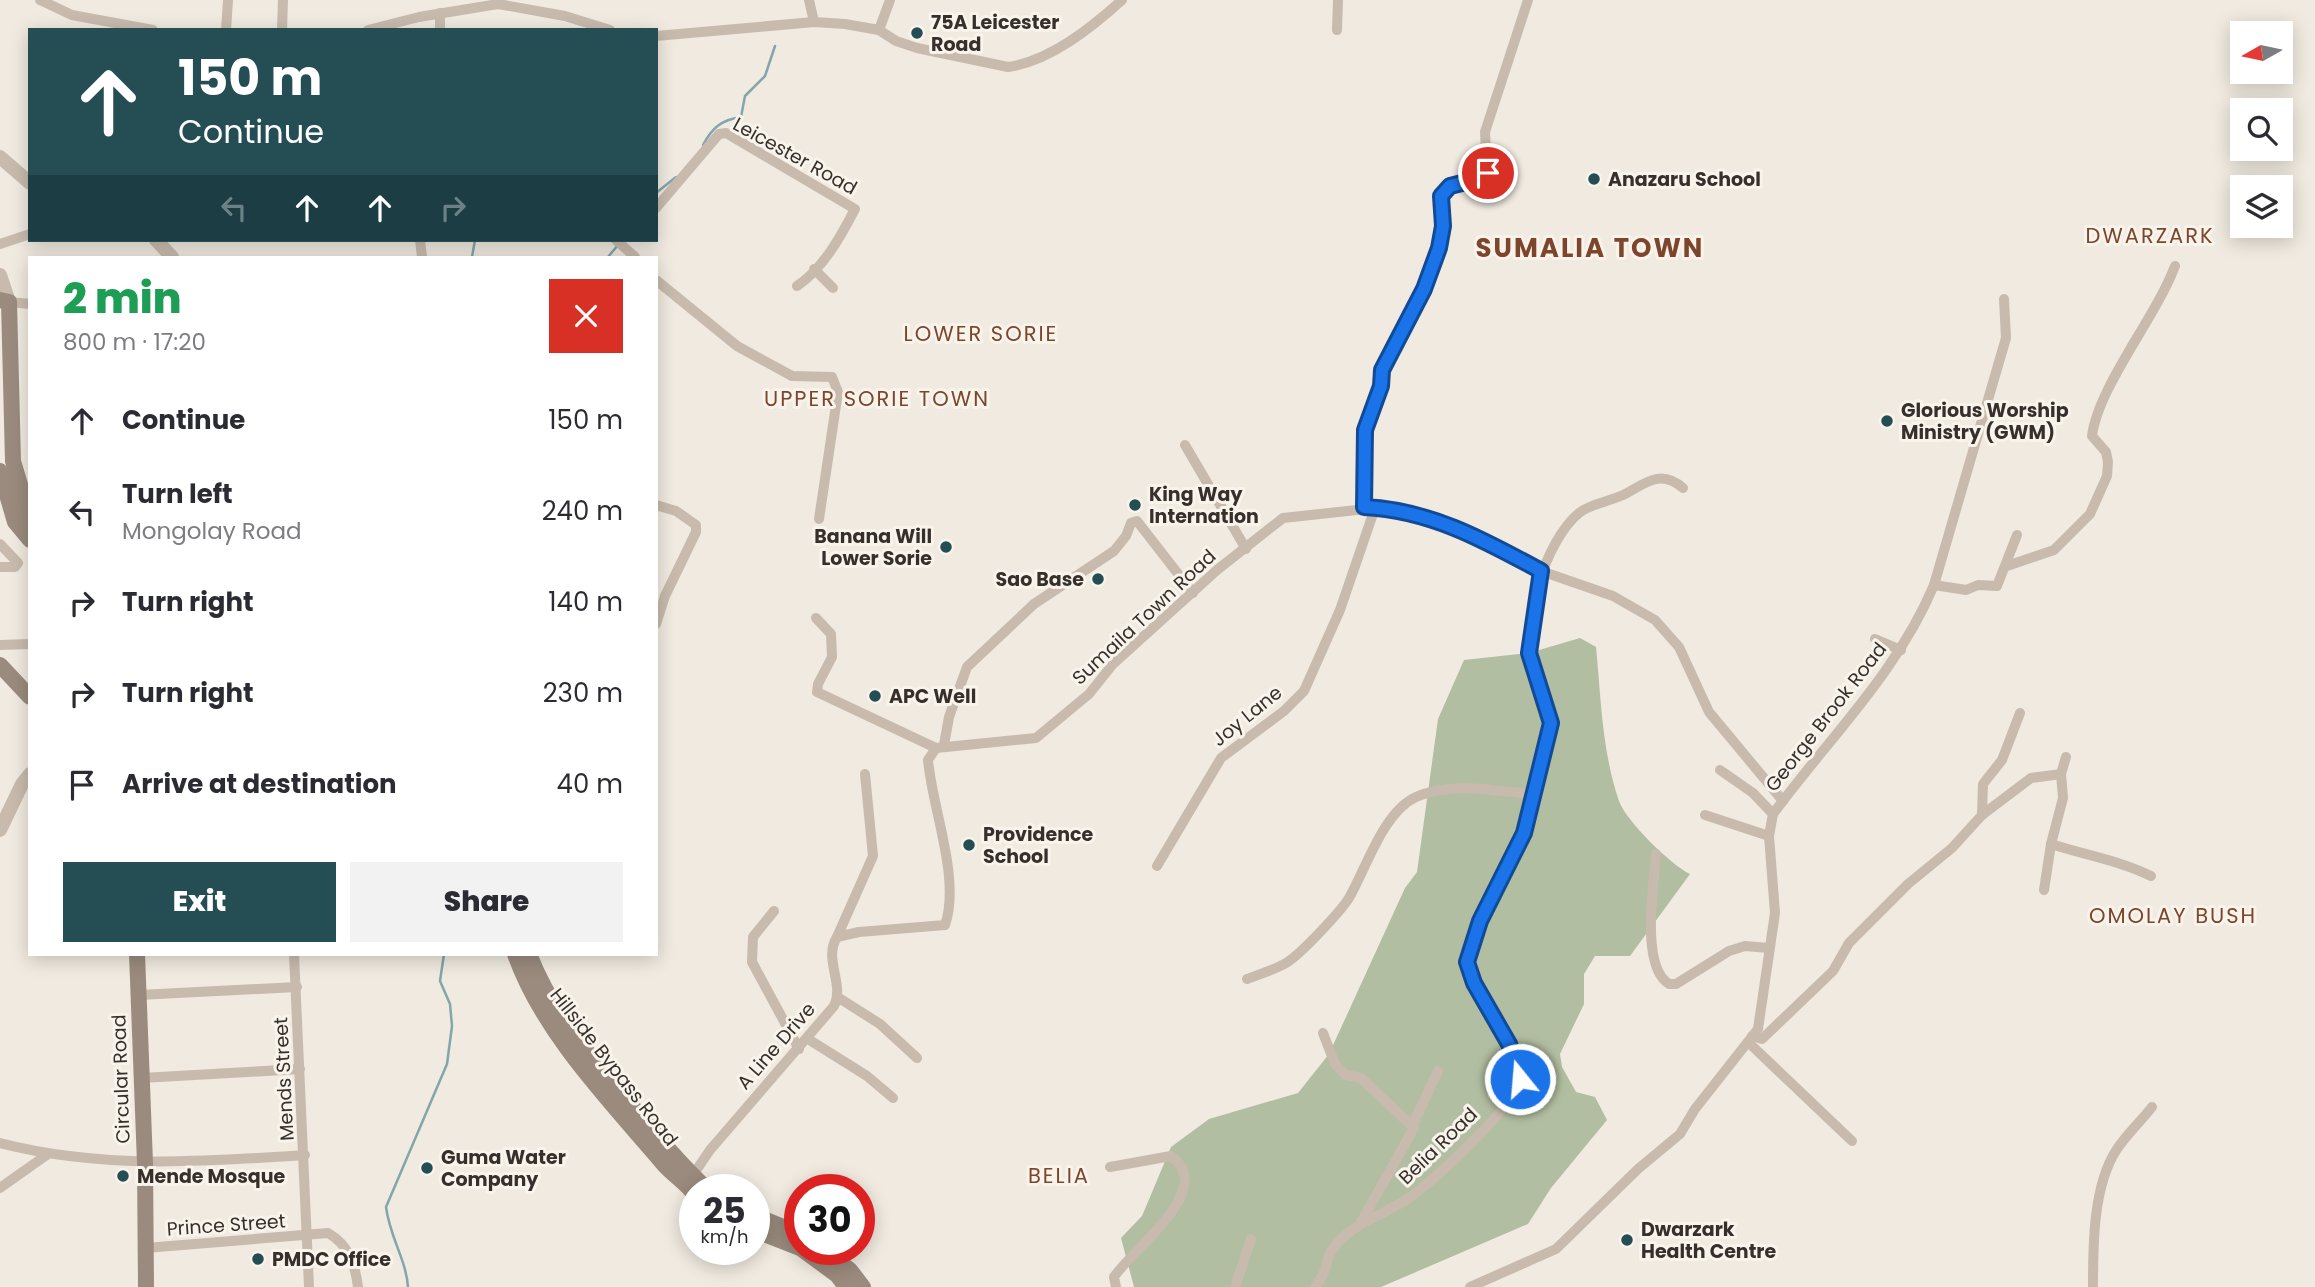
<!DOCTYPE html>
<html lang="en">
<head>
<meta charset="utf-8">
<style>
	body { margin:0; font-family:Poppins,sans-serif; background:#f2f2f3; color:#2b2b33; height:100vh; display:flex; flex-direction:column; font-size:26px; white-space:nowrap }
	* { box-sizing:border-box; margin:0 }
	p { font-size:23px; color:#7c7c81 }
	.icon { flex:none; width:38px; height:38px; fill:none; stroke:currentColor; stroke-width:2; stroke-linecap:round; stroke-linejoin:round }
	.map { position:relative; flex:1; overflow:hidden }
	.panel { position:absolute; left:28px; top:256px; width:630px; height:700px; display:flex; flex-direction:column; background:#fff; border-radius:0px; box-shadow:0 4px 18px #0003 }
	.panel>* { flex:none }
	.top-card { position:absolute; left:28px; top:28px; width:630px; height:214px; border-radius:0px; box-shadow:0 4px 18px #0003; background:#244d54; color:#fff; overflow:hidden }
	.needle { width:46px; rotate:261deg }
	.tools { position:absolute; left:2230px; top:21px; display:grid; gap:14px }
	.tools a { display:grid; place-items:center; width:63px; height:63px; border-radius:0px; background:#fff; box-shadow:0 4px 18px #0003; font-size:35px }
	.speed { position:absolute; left:679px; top:1174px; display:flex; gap:14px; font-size:35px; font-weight:700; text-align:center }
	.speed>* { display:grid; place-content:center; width:91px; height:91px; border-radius:50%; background:#fff; box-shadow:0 4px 18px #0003; line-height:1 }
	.speed small { font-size:18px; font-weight:400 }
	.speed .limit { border:10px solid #d22; background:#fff; color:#111 }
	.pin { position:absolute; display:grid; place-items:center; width:60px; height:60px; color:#fff; margin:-30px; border:4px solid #fff; border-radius:50%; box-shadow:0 2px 7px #0007 }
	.me { position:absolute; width:77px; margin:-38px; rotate:343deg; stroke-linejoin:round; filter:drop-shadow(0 0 5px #0008) }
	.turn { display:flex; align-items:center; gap:24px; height:147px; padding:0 35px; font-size:32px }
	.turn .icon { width:91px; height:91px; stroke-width:2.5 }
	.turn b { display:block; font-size:49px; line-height:60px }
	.lanes { display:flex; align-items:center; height:66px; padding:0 35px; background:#0003; justify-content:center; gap:35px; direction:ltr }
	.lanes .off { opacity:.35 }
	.round { display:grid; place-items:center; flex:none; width:74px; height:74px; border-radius:0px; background:#f2f2f3 }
	.head { display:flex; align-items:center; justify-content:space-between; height:119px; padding:0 35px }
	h1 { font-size:42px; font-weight:800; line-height:52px; color:#1e9e55 }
	.cta { display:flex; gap:14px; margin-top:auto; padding:14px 35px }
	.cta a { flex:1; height:80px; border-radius:0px; background:#244d54; color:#fff; font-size:28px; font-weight:800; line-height:80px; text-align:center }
	.cta a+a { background:#f2f2f3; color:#2b2b33 }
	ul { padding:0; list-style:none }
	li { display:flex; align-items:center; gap:21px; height:91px; padding:0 35px }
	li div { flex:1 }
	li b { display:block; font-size:26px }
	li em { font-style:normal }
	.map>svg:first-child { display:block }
</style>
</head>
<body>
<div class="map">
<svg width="2315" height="1287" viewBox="0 0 2315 1287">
	<rect width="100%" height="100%" fill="#f0eae0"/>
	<!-- green -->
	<path fill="#b2bea1" d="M1580,638L1596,647C1601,698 1602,752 1619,801C1626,821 1671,865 1690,874L1630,956H1595L1584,974V1004L1560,1054L1562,1067L1576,1092L1595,1097L1607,1120L1551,1188L1528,1224L1381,1287H1134L1121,1238L1142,1216L1171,1147L1209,1119L1298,1093L1329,1054L1405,888L1417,872L1438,719L1464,660L1529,653Z"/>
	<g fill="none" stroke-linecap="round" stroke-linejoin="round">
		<!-- stream -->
		<g stroke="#82a6ab" stroke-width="2.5">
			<path d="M703,145C712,128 721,120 741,117L745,96L765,76L775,46"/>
			<path d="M656,193L676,177"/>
			<path d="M472,257L475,240"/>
			<path d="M608,257L618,245"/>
			<path d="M408,1287C406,1259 390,1238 386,1207L447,1064L452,1026L450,1004L440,981L444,954"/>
		</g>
		<!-- minor -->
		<g stroke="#c8bbad" stroke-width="10">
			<path d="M40,0L72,15L153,30"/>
			<path d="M809,0L814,22"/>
			<path d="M440,13V30"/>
			<path d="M226,30L228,0"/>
			<path d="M282,30L283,0"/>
			<path d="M368,30L419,17L498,4L565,16L610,30"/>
			<path d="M879,30L890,0"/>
			<path d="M1337,30L1338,0"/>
			<path d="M656,36L814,22L845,24L879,30L896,41L917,48L1008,67C1050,61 1091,28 1122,0"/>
			<path d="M656,208L719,134L726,133L855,209C841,236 823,269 797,286"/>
			<path d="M420,240L422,257"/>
			<path d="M616,240L635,257"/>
			<path d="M0,244L30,234"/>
			<path d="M814,269L833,288"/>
			<path d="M656,280L737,346L792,376L832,377L838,392L819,519"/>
			<path d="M9,302L30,304"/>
			<path d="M1185,445L1246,549"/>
			<path d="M656,505L676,511L696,525V532L665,596L656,624"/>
			<path d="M1364,507L1365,430L1381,386L1382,370L1424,289L1439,248L1443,226L1441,196L1444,189L1486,177L1487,173L1485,132L1528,0"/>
			<path d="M0,544L18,563L15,567H0"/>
			<path d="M2007,566L2054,550L2090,514L2107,476L2108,462L2106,452L2092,436C2098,387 2156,317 2175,266"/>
			<path d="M1934,585L1966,590L1978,585L1997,586L2017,535"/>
			<path d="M816,618L831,634L832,657L818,684L817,692L936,748"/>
			<path d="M1875,639L1901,650"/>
			<path d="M0,645L30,644"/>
			<path d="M944,745L949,717L967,667L1034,604L1114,551L1126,536L1131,523L1137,521L1193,593"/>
			<path d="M936,748L1036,738L1089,694L1113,664L1217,570L1283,518L1375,508L1444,522L1541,571L1613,596L1655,620L1679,647L1709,712L1783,801"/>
			<path d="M1720,770L1753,793L1773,814"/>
			<path d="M1705,815L1769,836"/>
			<path d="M1982,815L1983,784L2002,760L2020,713"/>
			<path d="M2051,844C2085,855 2118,860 2151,876"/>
			<path d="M1656,854C1654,885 1640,966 1669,984H1676L1729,951L1745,946L1769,948"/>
			<path d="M1157,866L1221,758L1284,711L1304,691L1340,610L1375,508"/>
			<path d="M2044,890L2051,844L2063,798L2061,774L2066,757"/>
			<path d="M774,911L753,937L752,962L799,1049"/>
			<path d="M837,937L873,856L865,774"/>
			<path d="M294,954L309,1287"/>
			<path d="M1247,979C1260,974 1274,970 1286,963C1300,955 1341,911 1349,898C1366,869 1383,812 1416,797C1451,781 1494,791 1531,794"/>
			<path d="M139,995L297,987"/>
			<path d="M839,998L880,1024L917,1058"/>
			<path d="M1323,1033L1335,1064L1346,1075L1361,1078L1412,1126"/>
			<path d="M1752,1036L1762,1039L1833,971L1849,943L1908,884L1952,848L1982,815L2031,778L2061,774"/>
			<path d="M808,1039L867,1076L893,1098"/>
			<path d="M1749,1043L1852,1141"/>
			<path d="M142,1078L300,1069"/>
			<path d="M0,1143C101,1169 203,1162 305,1155"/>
			<path d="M1110,1167L1171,1156C1217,1189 1133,1248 1114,1277L1116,1287"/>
			<path d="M691,1178L710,1150L834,1006C845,985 823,959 837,937L859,932L945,925C961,879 932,808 928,760L936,748"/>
			<path d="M0,1188L48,1154"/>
			<path d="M1360,1224L1414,1128L1412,1126L1438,1071"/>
			<path d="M146,1248L328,1233C349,1245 355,1264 358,1287"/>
			<path d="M1235,1287L1251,1239"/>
			<path d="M1315,1287C1329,1270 1324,1262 1332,1250C1348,1225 1383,1215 1406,1200C1432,1183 1511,1110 1519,1082C1527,1051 1464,990 1468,957C1472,914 1505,875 1522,837C1527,824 1528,809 1531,796C1536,775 1544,755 1549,735C1555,711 1538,687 1532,664C1521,623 1545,541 1579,513C1591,503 1613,501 1627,493C1648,481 1662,470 1683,488"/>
			<path d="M1470,1287L1556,1249L1638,1169L1680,1134L1695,1109L1758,1029L1775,913L1769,836L1773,814C1829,738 1897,673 1934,585L2006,338L2004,299"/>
			<path d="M2093,1287C2093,1245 2093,1185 2117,1149C2127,1134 2141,1121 2152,1107"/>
		</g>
		<!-- tertiary -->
		<g stroke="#c8bbad" stroke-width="14">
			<path d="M0,157L30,183"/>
			<path d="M156,240L172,257"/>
			<path d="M0,275L9,302"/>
			<path d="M0,830L22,784L30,774"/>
		</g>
		<!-- secondary -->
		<g stroke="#9b8b7e" stroke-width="16">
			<path d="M0,300L9,302L13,461L30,518"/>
			<path d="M0,471L15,522L30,540"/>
			<path d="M0,665L30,697"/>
			<path d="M137,954L145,1163L146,1287"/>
			<path d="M515,954C542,1031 608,1099 661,1161C671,1174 686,1182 695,1195"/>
			<path d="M529,954C552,1013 590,1057 632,1106C656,1135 680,1164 708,1190"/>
			<path d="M754,1215L800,1234"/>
			<path d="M754,1230L800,1248"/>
			<path d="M803,1250L837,1275L846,1287"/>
			<path d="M824,1250L850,1270L863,1287"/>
		</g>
	</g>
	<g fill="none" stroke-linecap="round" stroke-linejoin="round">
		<defs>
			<path id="route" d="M1488,173L1486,177L1450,186L1441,196L1443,226L1439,248L1424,289L1382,370L1381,386L1365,430L1364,507C1430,510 1484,540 1541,571L1529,653L1551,723L1524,833L1480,921L1467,962L1474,983L1509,1044L1520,1079"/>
		</defs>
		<!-- route casing -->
		<use href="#route" stroke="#114b97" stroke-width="18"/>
		<!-- route -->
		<use href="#route" stroke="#1a73e8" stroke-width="12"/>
	</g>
	<!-- markers -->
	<g fill="#244d54" stroke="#f8f4ec" stroke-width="2.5">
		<circle cx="917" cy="33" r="7"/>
		<circle cx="1594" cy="179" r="7"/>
		<circle cx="1887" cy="421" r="7"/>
		<circle cx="1135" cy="505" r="7"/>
		<circle cx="946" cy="547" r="7"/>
		<circle cx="1098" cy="579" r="7"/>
		<circle cx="875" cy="696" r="7"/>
		<circle cx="969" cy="845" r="7"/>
		<circle cx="427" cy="1168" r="7"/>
		<circle cx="123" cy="1176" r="7"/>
		<circle cx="1627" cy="1240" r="7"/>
		<circle cx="258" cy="1259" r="7"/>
	</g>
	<g text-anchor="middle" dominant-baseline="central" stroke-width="6" stroke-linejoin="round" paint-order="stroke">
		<!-- poi labels -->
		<g font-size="19" font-weight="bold" fill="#372f2b" stroke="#f8f4ec" text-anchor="start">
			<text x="931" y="22">75A Leicester<tspan x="931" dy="22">Road</tspan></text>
			<text x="1608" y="179">Anazaru School</text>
			<text x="1901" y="410">Glorious Worship<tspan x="1901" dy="22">Ministry (GWM)</tspan></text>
			<text x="1149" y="494">King Way<tspan x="1149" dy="22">Internation</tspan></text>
			<text x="932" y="536" text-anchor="end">Banana Will<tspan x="932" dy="22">Lower Sorie</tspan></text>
			<text x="1084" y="579" text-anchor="end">Sao Base</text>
			<text x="889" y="696">APC Well</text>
			<text x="983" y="834">Providence<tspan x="983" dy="22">School</tspan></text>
			<text x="441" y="1157">Guma Water<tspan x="441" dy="22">Company</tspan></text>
			<text x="137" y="1176">Mende Mosque</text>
			<text x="1641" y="1229">Dwarzark<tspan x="1641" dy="22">Health Centre</tspan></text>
			<text x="272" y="1259">PMDC Office</text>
		</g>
		<!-- street labels -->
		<g font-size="19" fill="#372f2b" stroke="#f8f4ec">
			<text transform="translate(795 156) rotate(29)">Leicester Road</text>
			<text transform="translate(1144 617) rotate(-43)">Sumaila Town Road</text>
			<text transform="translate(1247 716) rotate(-39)">Joy Lane</text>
			<text transform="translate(1826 717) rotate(-52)">George Brook Road</text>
			<text transform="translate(776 1046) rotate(-49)">A Line Drive</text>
			<text transform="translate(614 1067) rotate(52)">Hillside Bypass Road</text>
			<text transform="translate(121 1079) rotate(-92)">Circular Road</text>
			<text transform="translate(284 1079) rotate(-93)">Mends Street</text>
			<text transform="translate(1438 1146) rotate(-44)">Belia Road</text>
			<text transform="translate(226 1225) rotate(-4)">Prince Street</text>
		</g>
		<!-- neighbourhood labels -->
		<g font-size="21" letter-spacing="2" fill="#7d452c" stroke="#f8f4ec">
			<text x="2150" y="235">DWARZARK</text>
			<text x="981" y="333">LOWER SORIE</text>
			<text x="877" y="398">UPPER SORIE TOWN</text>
			<text x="2173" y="915">OMOLAY BUSH</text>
			<text x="1059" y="1175">BELIA</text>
		</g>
		<!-- district labels -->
		<g font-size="26" font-weight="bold" letter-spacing="2" fill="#7d452c" stroke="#f8f4ec">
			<text x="1590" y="248">SUMALIA TOWN</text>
		</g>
	</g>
</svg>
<div class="tools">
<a><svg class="needle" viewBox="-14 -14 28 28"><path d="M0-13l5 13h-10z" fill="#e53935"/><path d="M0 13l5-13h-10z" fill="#7c7c81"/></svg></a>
<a><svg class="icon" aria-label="search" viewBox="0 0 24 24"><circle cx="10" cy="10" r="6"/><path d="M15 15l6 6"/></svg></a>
<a><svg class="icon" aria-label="layers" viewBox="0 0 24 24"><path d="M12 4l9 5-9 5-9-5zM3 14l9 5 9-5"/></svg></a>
</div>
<div class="speed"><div>25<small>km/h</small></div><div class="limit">30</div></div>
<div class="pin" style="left:1488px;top:173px;background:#d93025"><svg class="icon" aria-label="arrive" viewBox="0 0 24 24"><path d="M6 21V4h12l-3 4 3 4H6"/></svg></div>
<svg class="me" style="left:1520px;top:1079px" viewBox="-20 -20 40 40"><circle r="17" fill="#1a73e8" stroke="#fff" stroke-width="3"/><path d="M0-11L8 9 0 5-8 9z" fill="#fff"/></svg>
<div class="top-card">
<div class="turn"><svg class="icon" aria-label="ahead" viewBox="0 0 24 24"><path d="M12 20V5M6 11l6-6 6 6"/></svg><div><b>150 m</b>Continue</div></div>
<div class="lanes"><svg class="icon off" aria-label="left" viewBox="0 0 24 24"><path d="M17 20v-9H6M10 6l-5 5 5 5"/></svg><svg class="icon" aria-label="ahead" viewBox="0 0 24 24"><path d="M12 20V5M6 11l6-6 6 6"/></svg><svg class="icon" aria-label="ahead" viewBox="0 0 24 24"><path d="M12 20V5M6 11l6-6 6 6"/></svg><svg class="icon off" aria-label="right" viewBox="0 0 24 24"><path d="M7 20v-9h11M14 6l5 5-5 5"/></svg></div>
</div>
<section class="panel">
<div class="head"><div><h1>2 min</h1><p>800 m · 17:20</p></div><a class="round" style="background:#d93025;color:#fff"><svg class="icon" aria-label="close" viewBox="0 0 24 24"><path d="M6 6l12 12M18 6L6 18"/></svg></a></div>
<ul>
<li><svg class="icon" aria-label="ahead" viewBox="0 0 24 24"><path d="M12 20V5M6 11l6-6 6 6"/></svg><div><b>Continue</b></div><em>150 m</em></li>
<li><svg class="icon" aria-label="left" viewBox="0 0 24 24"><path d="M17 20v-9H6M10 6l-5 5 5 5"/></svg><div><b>Turn left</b><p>Mongolay Road</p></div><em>240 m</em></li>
<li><svg class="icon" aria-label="right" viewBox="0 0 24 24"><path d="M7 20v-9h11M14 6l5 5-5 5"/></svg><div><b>Turn right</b></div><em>140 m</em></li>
<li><svg class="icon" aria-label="right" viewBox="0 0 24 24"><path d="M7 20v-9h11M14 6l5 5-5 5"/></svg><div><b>Turn right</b></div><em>230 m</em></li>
<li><svg class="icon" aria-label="arrive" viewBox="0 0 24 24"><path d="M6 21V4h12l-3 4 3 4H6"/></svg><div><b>Arrive at destination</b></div><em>40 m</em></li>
</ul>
<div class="cta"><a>Exit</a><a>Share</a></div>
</section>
</div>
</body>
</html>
